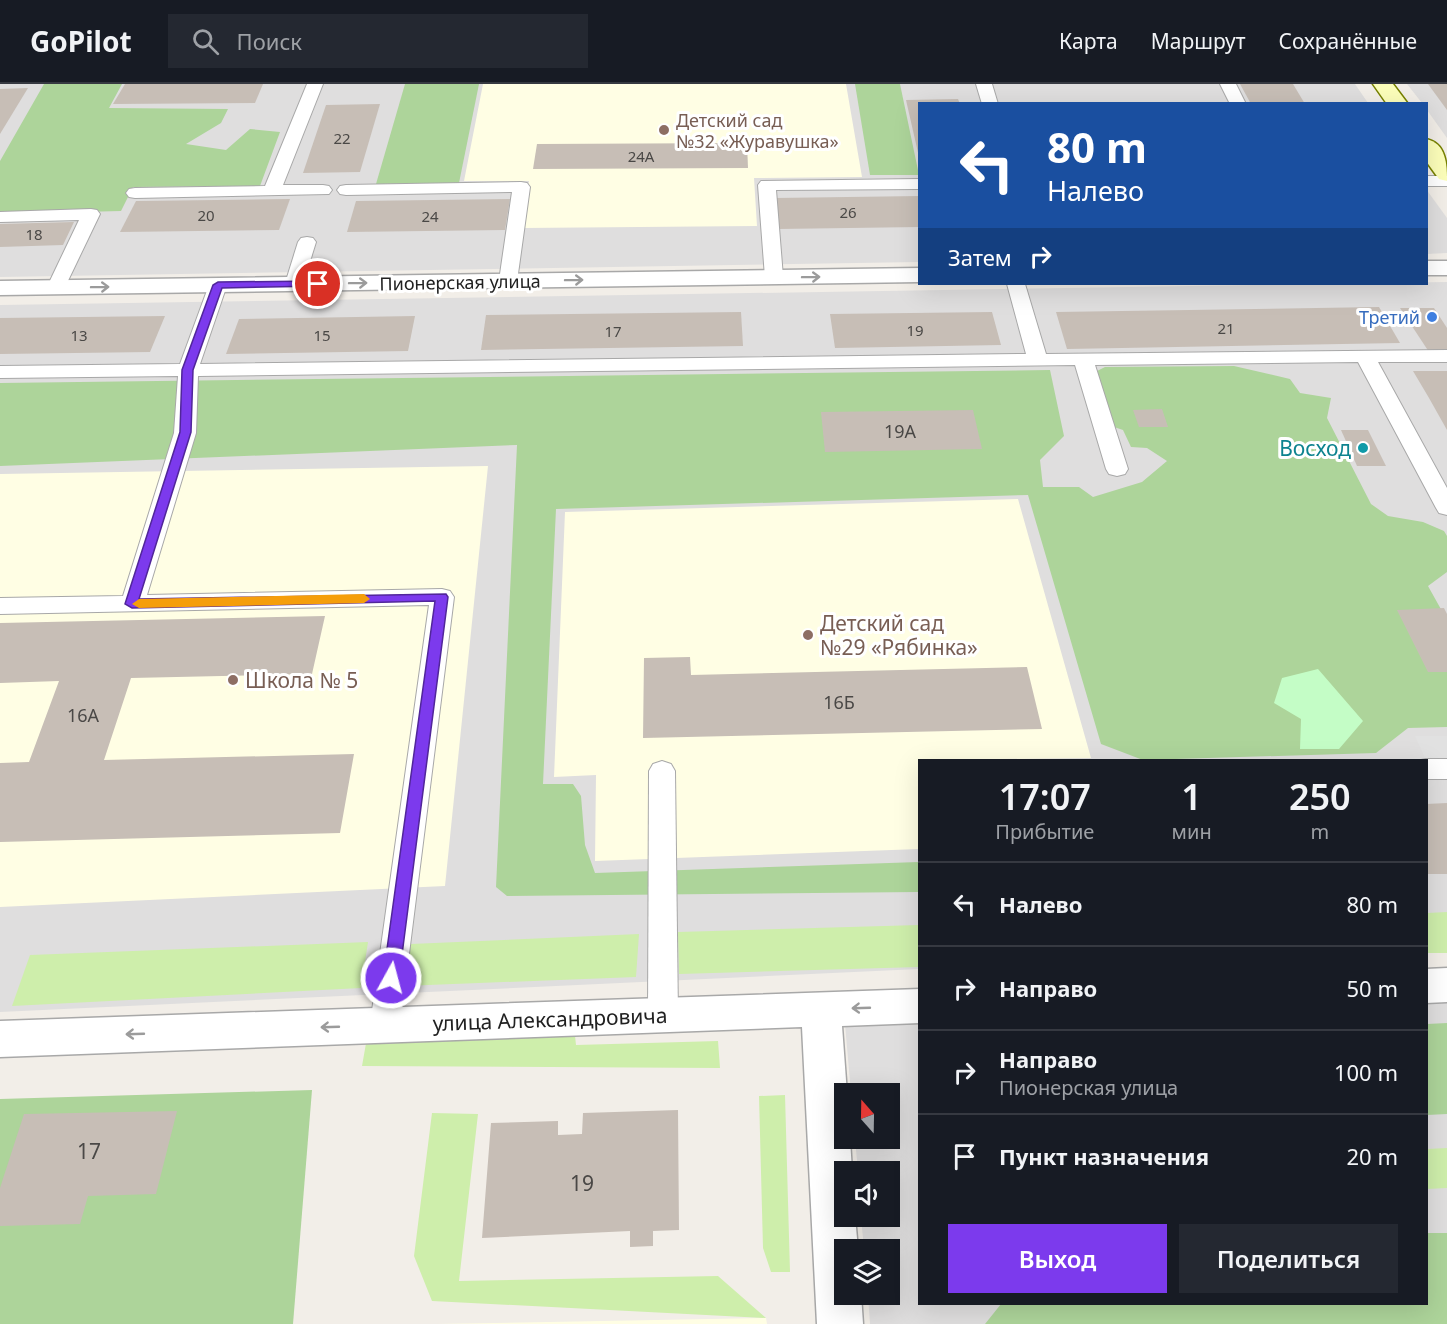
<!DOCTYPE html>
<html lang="ru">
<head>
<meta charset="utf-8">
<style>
	body { margin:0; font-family:"Noto Sans",sans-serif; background:#242831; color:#f1f3f6; height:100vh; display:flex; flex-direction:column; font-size:22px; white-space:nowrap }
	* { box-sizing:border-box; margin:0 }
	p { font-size:20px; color:#9ea1a6 }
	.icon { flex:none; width:33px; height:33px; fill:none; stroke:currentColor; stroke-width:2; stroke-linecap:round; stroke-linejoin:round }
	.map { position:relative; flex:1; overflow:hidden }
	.details { position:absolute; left:918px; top:675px; width:510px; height:546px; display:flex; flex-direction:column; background:#171b24; border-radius:0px; box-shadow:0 6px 24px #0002 }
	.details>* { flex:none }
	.top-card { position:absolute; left:918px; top:18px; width:510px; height:183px; border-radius:0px; box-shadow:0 6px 24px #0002; background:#1a4fa0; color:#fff; overflow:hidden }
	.needle { width:39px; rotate:340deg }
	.tools { position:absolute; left:834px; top:999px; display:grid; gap:12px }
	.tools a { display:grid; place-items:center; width:66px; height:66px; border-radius:0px; background:#171b24; box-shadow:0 6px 24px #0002; font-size:30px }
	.pin { position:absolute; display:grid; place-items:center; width:51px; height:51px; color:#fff; margin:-26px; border:3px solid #fff; border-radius:50%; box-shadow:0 2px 6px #0007 }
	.me { position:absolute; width:66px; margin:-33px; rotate:7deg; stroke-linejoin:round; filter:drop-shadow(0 0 4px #0008) }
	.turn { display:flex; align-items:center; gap:21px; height:126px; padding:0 30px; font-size:27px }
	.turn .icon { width:78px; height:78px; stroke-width:2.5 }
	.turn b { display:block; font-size:42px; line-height:51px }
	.then { display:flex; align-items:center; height:57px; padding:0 30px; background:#0003; gap:12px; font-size:22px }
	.eta { display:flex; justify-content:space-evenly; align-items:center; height:102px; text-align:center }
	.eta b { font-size:36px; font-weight:600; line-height:42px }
	.primary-button { display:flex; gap:12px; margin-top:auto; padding:12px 30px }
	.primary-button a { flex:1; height:69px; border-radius:0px; background:#7c3aed; color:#fff; font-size:24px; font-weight:600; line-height:69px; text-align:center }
	.primary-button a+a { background:#242831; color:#f1f3f6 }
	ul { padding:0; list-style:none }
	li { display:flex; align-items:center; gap:18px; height:84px; padding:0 30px; border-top:2px solid #363941 }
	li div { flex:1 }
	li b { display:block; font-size:22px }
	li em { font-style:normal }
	header { display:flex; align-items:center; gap:36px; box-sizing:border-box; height:84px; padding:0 30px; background:#171b24; border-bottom:2px solid #363941 }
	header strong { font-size:28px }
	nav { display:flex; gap:33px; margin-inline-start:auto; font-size:21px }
	.search { width:420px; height:54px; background:#242831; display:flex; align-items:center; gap:15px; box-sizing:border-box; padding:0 21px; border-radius:0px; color:#9ea1a6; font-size:22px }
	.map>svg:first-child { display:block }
</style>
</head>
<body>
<header>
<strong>GoPilot</strong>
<div class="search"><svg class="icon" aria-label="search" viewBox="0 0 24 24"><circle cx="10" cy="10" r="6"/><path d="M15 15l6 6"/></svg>Поиск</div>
<nav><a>Карта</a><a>Маршрут</a><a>Сохранённые</a></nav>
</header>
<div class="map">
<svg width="1447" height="1240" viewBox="0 0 1447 1240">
	<rect width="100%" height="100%" fill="#f2eee8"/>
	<!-- residential -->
	<g fill="#dfdede">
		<path d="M0,0H1355L1368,19L920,20L919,178L0,193Z"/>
		<path d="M1407,0H1447V54L1427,26L1426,20L1422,19Z"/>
		<path d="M1426,105L1447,134V169L1427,170Z"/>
		<path d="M1447,198V861H1427L1426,676H920L919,885L0,928V221Z"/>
		<path d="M1447,913V1240H870L868,1211L890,1210V1166L864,1165L861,1133L890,1132V1088L858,1087L855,1055L890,1054V1010L851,1009L845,940L919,936L920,1220H1426L1427,914Z"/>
	</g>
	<!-- education -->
	<g fill="#fffee4">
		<path d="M483,0H846L862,93L754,94L757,142L522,144L529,97H464Z"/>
		<path d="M488,382L445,802L0,823V390Z"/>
		<path d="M1018,415L1091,674L920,676L919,765L595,777L596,691L554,693L565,428Z"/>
		<path d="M766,1234L767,1240H435Z"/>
	</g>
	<!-- grass -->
	<g fill="#ceeeab">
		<path d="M1447,828V869H1427V829Z"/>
		<path d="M919,841V883L679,890L678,848Z"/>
		<path d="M639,850L636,893L403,902L411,860Z"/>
		<path d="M368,858L361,904L12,922L30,871Z"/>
		<path d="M574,942L576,961L718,957L720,984L362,982L368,948Z"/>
		<path d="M785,1011L790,1188H771L763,1164L759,1012Z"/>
		<path d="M432,1029L478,1030L459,1197L718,1192L766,1234L432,1217L414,1172Z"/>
		<path d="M1447,1064V1104L1427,1105V1065Z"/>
	</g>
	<!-- forest -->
	<g fill="#add49a">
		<path d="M44,0H122L109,24L228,25L221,39L186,60L226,66L250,45L280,48L260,102L133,103L121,127L0,130V77Z"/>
		<path d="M405,0H479L459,99L376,100Z"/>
		<path d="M855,0H900L919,91H870Z"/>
		<path d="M1234,282L1290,295L1300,309L1331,314L1327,334L1371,420L1388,432L1423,438L1444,447L1447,452V488L1428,502L1447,536V643L1408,644L1376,669L1143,676L1101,660L1028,411L556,425L543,700H573L581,712L585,761L595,789L919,778V808L507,812L496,803L517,361L0,382V299L1050,286L1064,352L1040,376L1043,403H1079L1093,413L1142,398L1167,377L1147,364L1131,363L1123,346L1111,342L1095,288L1105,283Z"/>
		<path d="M1447,939V1030L1427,1031V940Z"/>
		<path d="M312,1006L293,1240H0V1015Z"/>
		<path d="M1427,1149H1447V1240H985L1001,1220H1426Z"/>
	</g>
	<!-- park -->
	<path fill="#c4fdc6" d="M1318,585L1363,637L1339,665H1300L1301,635L1274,619L1282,594Z"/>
	<!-- parking -->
	<path fill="#e1e1e1" d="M1415,652H1447V679L1426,676Z"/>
	<!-- building -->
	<g fill="#c7beb6">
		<path d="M125,0H263L255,19L113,20Z"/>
		<path d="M1240,0H1293L1305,20H1251Z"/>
		<path d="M1428,0H1447V26Z"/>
		<path d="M28,4L0,50V5Z"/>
		<path d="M958,15L960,20H920L919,73L906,16Z"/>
		<path d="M380,20L360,88L303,89L326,21Z"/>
		<path d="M747,59L748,84L533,85L537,60Z"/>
		<path d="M920,112V143L778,145L775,114Z"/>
		<path d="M290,115L279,146L120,148L136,117Z"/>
		<path d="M510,115L505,146L347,148L356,117Z"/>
		<path d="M74,138L63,161L0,163V140Z"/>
		<path d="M1379,223L1400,259L1067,265L1056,228Z"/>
		<path d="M1400,224H1434L1447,244V267L1429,268Z"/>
		<path d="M741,228L743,262L481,266L486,231Z"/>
		<path d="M992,228L1001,261L835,264L830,230Z"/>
		<path d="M165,232L150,268L0,270V234Z"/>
		<path d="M415,232L408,267L226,270L239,235Z"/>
		<path d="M1413,287H1447V346L1429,314Z"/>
		<path d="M1162,325L1168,343H1139L1133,326Z"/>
		<path d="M973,326L982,365L825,368L821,328Z"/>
		<path d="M1341,346H1368L1386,382H1357Z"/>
		<path d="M1444,524L1447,530V588H1428L1397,526Z"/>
		<path d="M325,532L312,590L131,594L104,676L354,670L340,749L0,758V679L29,678L59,597L0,599V539Z"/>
		<path d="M690,573L691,591L1027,583L1042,645L643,654L644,574Z"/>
		<path d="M1447,719V790H1426V720Z"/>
		<path d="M678,1026L679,1146L653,1147V1162L630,1163V1147L482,1154L491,1039L558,1037V1051L582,1050L583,1029Z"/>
		<path d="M177,1027L156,1110L88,1112L80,1140L0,1142V1104L24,1030Z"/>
	</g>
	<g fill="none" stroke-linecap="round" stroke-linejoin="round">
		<defs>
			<g id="lane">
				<path d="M307,0H323L283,101H323L329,102L332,106L329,110L135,114L129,113L126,109L129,105L135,104L265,102Z"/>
				<path d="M976,0H992L998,20H982Z"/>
				<path d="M1220,0H1236L1246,20H1230Z"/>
				<rect x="1426" y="92" width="21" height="10"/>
				<path d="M920,95V105L776,106L783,193L781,197H767L765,193L758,101L761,97Z"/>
				<path d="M521,98L527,99L530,103L517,197L515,201H501L499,197L512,108L346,111L340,110L337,106L340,102L346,101Z"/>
				<path d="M91,125L97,126L100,130L65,203L63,207H49L47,203L79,136L0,138V128Z"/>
				<path d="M307,153L313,154L316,158L303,200L301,204H287L285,200L298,158L301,154Z"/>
				<path d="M218,195L225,197L227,201L200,280L1026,270L1007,200H1025L1046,270L1447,266V278H1378L1447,404V431L1439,429L1436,424L1358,278L1095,281L1128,385L1125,390L1117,392L1109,390L1106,385L1075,281L198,292L196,349L147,511L442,505L450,507L454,513L400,941L396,950L385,954L374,950L370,941L429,521L0,530V514L123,512L174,349L178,292L0,294V282L180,280L209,201L211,197Z"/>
				<path d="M1426,675H1447V695H1426V676H1421Z"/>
				<path d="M662,677L671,680L675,687L678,932L674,941L663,945L652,941L648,932L649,687L653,680Z"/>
			</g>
			<g id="street">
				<rect x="1426" y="177" width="21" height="14"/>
				<path d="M920,184V198L0,211V197Z"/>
				<path d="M1447,884V918L1426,919V885Z"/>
				<path d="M920,905V939L842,942L847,1010H844V1054H850L852,1088H844V1132H855L858,1166H844V1210H861L863,1240H817L802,943L0,973V937Z"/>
			</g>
			<g id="secondary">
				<path d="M1373,0H1393L1408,20H1387Z"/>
				<path d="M1426,55C1446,59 1447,80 1447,97L1439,95L1426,77Z"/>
			</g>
		</defs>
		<!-- lane casing -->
		<use href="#lane" stroke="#a8a8a8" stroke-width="2"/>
		<!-- street casing -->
		<use href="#street" stroke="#a8a8a8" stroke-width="3"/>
		<!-- secondary casing -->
		<use href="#secondary" stroke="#778100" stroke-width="3"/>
		<!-- lane -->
		<use href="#lane" fill="#fff" fill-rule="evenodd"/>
		<!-- street -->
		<use href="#street" fill="#fff" fill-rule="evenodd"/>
		<!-- secondary -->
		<use href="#secondary" fill="#fcfeba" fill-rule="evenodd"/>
	</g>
	<!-- one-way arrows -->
	<defs><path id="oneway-shaft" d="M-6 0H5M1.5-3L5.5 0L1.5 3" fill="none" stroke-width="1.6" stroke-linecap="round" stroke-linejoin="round" transform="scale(1.5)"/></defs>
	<g stroke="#9b9b9b">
		<use href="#oneway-shaft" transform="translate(811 193) rotate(-1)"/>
		<use href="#oneway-shaft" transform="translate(574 196) rotate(-1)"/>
		<use href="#oneway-shaft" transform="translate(358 199) rotate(-1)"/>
		<use href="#oneway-shaft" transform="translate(100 203) rotate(-1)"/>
		<use href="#oneway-shaft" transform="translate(861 924) rotate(178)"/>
		<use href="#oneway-shaft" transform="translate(330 943) rotate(178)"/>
		<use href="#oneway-shaft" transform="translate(135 950) rotate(178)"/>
	</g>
	<!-- route -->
	<path fill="#7c3aed" stroke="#51269a" stroke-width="1.5" d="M318,197L323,200L322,202L222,204L193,286L191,348L139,515L446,510L448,513L399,894L396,899L391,901L385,899L383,894L435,517L132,524L125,520L180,348L182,286L213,201L218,198Z"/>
	<!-- slow -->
	<path fill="#f59e0b" d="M364,510L370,515L364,519L139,524L132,520L139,515Z"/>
	<!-- markers -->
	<g fill="#8d6e63" stroke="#fff" stroke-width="2">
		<circle cx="664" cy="46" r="6"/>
		<circle cx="808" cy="551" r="6"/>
		<circle cx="233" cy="596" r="6"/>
	</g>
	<circle fill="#3f7fe0" stroke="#fff" stroke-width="2" cx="1432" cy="233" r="6"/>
	<circle fill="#0f9aa8" stroke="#fff" stroke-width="2" cx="1363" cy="364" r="6"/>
	<g text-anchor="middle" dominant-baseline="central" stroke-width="6" stroke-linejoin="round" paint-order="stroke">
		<!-- far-number labels -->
		<g font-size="15" fill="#4a4846">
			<text x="342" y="54">22</text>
			<text x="641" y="72">24А</text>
			<text x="848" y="128">26</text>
			<text x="206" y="131">20</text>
			<text x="430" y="132">24</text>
			<text x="34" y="150">18</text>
			<text x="1226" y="244">21</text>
			<text x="915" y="246">19</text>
			<text x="613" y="247">17</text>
			<text x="79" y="251">13</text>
			<text x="322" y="251">15</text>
		</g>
		<!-- far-education labels -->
		<g font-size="18" fill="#785e54" stroke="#fff" text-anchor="start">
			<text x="676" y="36">Детский сад<tspan x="676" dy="21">№32 «Журавушка»</tspan></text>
		</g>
		<!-- far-street labels -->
		<g font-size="18" fill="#212121" stroke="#fff">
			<text transform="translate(460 198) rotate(-1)">Пионерская улица</text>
		</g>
		<!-- far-shop labels -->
		<g font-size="18" fill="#366cbe" stroke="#fff" text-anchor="end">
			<text x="1420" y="233">Третий</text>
		</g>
		<!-- number labels -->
		<g font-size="18" fill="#4a4846">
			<text x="900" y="347">19А</text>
			<text x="839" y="618">16Б</text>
			<text x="83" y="631">16А</text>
		</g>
		<!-- culture labels -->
		<g font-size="21" fill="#0d838f" stroke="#fff" text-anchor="end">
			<text x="1351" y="364">Восход</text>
		</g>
		<!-- education labels -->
		<g font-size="21" fill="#785e54" stroke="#fff" text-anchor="start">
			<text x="820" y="539">Детский сад<tspan x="820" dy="24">№29 «Рябинка»</tspan></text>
			<text x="245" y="596">Школа № 5</text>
		</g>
		<!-- street labels -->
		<g font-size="21" fill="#212121" stroke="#fff">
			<text transform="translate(550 935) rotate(-2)">улица Александровича</text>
		</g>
		<!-- near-number labels -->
		<g font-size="21" fill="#4a4846">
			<text x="89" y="1067">17</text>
			<text x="582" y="1099">19</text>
		</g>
	</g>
</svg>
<div class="tools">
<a><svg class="needle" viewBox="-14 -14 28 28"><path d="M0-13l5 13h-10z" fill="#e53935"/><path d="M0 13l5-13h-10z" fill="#9ea1a6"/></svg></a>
<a><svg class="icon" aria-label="sound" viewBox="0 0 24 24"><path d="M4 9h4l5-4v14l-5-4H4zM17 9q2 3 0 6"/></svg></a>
<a><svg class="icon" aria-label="layers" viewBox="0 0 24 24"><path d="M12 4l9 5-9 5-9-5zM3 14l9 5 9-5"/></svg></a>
</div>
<div class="pin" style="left:318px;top:200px;background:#d93025"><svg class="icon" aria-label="arrive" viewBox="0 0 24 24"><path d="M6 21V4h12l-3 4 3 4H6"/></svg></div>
<svg class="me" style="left:391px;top:894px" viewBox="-20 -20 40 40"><circle r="17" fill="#7c3aed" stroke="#fff" stroke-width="3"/><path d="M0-11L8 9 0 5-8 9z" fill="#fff"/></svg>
<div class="top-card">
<div class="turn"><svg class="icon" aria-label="left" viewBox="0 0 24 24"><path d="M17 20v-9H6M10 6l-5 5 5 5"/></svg><div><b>80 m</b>Налево</div></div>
<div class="then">Затем<svg class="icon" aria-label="right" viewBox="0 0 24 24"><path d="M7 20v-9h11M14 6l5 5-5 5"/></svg></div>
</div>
<section class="details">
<div class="eta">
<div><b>17:07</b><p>Прибытие</p></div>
<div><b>1</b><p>мин</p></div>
<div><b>250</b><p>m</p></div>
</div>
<ul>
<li><svg class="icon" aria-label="left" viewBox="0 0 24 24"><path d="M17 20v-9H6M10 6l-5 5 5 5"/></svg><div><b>Налево</b></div><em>80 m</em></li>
<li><svg class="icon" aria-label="right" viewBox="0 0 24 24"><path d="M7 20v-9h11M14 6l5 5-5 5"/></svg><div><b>Направо</b></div><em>50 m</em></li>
<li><svg class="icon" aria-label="right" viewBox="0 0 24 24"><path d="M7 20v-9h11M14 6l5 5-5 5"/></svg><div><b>Направо</b><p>Пионерская улица</p></div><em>100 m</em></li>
<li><svg class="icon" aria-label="arrive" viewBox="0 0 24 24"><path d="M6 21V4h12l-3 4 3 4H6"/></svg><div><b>Пункт назначения</b></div><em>20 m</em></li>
</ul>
<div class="primary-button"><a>Выход</a><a>Поделиться</a></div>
</section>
</div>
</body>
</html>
